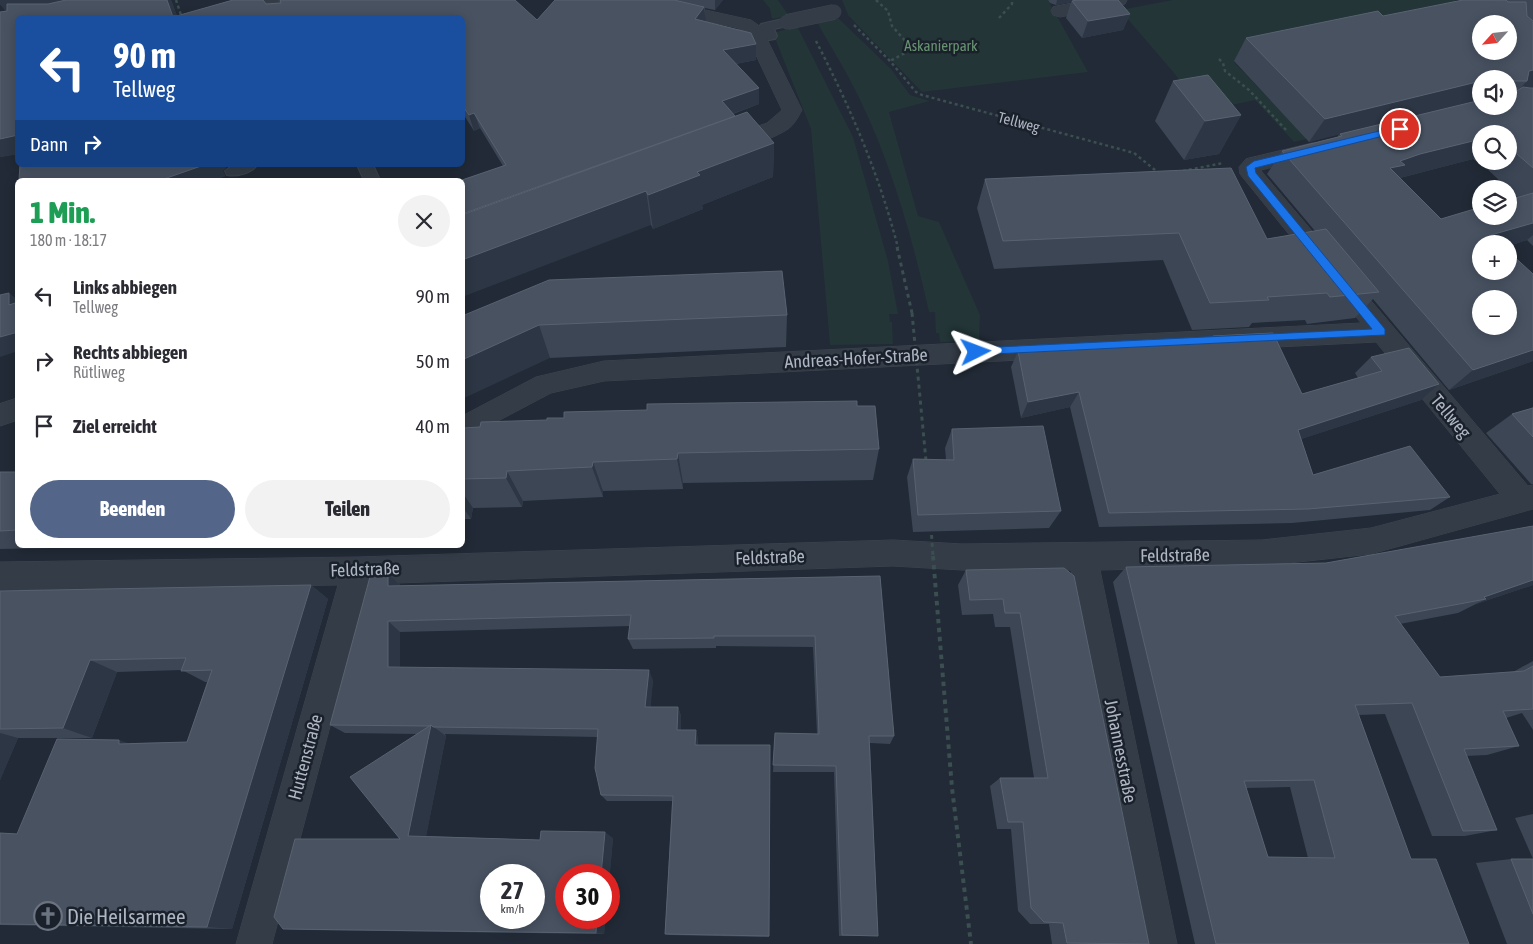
<!DOCTYPE html>
<html lang="de">
<head>
<meta charset="utf-8">
<style>
	body { margin:0; font-family:"Asap Condensed",sans-serif; background:#f2f2f3; color:#2b2b33; height:100vh; display:flex; flex-direction:column; font-size:19px; white-space:nowrap }
	* { box-sizing:border-box; margin:0 }
	p { font-size:16px; color:#7c7c81 }
	.icon { flex:none; width:28px; height:28px; fill:none; stroke:currentColor; stroke-width:2; stroke-linecap:round; stroke-linejoin:round }
	.map { position:relative; flex:1; overflow:hidden }
	.panel { position:absolute; left:15px; top:178px; width:450px; height:370px; display:flex; flex-direction:column; background:#fff; border-radius:8px; box-shadow:0 2px 12px #0003 }
	.panel>* { flex:none }
	.guide { position:absolute; left:15px; top:15px; width:450px; height:152px; border-radius:8px; box-shadow:0 2px 12px #0003; background:#1a4fa0; color:#fff; overflow:hidden }
	.needle { width:32px; rotate:243deg }
	.tools { position:absolute; left:1472px; top:15px; display:grid; gap:10px }
	.tools a { display:grid; place-items:center; width:45px; height:45px; border-radius:50%; background:#fff; box-shadow:0 2px 12px #0003; font-size:25px }
	.speed { position:absolute; left:480px; top:864px; display:flex; gap:10px; font-size:25px; font-weight:700; text-align:center }
	.speed>* { display:grid; place-content:center; width:65px; height:65px; border-radius:50%; background:#fff; box-shadow:0 2px 12px #0003; line-height:1 }
	.speed small { font-size:12px; font-weight:400 }
	.speed .limit { border:8px solid #d22; background:#fff; color:#111 }
	.pin { position:absolute; display:grid; place-items:center; width:42px; height:42px; color:#fff; margin:-21px; border:2px solid #fff; border-radius:50%; box-shadow:0 1px 5px #0007 }
	.me { position:absolute; width:55px; margin:-28px; rotate:87deg; stroke-linejoin:round; filter:drop-shadow(0 0 4px #0008) }
	.turn { display:flex; align-items:center; gap:18px; height:105px; padding:0 15px; font-size:22px }
	.turn .icon { width:65px; height:65px; stroke-width:2.5 }
	.turn b { display:block; font-size:35px; line-height:42px }
	.then { display:flex; align-items:center; height:48px; padding:0 15px; background:#0003; gap:10px; font-size:19px }
	.round { display:grid; place-items:center; flex:none; width:52px; height:52px; border-radius:26px; background:#f2f2f3 }
	.headline { display:flex; align-items:center; justify-content:space-between; height:85px; padding:0 15px }
	h1 { font-size:30px; font-weight:800; line-height:38px; color:#1e9e55 }
	.primary-button { display:flex; gap:10px; margin-top:auto; padding:10px 15px }
	.primary-button a { flex:1; height:58px; border-radius:30px; background:#536689; color:#fff; font-size:20px; font-weight:800; line-height:58px; text-align:center }
	.primary-button a+a { background:#f2f2f3; color:#2b2b33 }
	ul { padding:0; list-style:none }
	li { display:flex; align-items:center; gap:15px; height:65px; padding:0 15px }
	li div { flex:1 }
	li b { display:block; font-size:19px }
	li em { font-style:normal }
	.map>svg:first-child { display:block }
</style>
</head>
<body>
<div class="map">
<svg width="1533" height="944" viewBox="0 0 1533 944">
	<rect width="100%" height="100%" fill="#212a36"/>
	<!-- green -->
	<g fill="#233537">
		<path d="M763,0H778L789,16L772,19L770,9Z"/>
		<path d="M842,0H1048L1088,72L922,92L848,15Z"/>
		<path d="M1173,0H1455L1476,17L1234,62L1307,139L1294,142L1255,100L1204,111L1174,73L1120,10Z"/>
		<path d="M838,18L891,69L910,95L930,101L889,112L918,216L939,222L980,315L979,341L940,342L939,333H936L935,312H929C911,232 888,151 849,78C839,59 827,41 817,22Z"/>
		<path d="M797,26L853,137L888,261L898,314H889L890,322H892L893,344L830,345L811,129L773,33Z"/>
	</g>
	<g fill="none" stroke-linecap="round" stroke-linejoin="round">
		<defs>
			<g id="service">
				<path d="M242,0H278L288,18H274L268,6L244,3Z"/>
				<path d="M787,18L794,22L792,25L774,29L777,36L775,39L757,42L750,38L752,35L762,33L759,27L761,24Z"/>
				<path d="M233,165H257C252,173 236,177 227,175L225,171Z"/>
				<path d="M357,165H373L380,180H364Z"/>
			</g>
			<g id="minor">
				<path d="M625,0H660L751,20L761,27L802,110C798,117 795,124 788,129C775,138 736,153 721,149L718,144L721,139L767,123L782,110L746,34L738,28L627,4Z"/>
				<path d="M1088,0H1127L1125,4L1118,6L1060,17L1053,15L1051,11L1053,7Z"/>
				<path d="M1313,143L1321,145L1324,150L1321,155L1261,170L1262,172L1528,486L1533,485V509L1371,554L1262,566L1100,570L1177,944H1141L1071,570H962L893,566L368,584L272,944H236L338,585L0,590V562L357,557L893,540L962,544L1262,540L1371,528L1500,494L1376,342L604,381L551,393L462,440V416L536,377L604,361L1361,323L1240,174L1239,167L1246,159Z"/>
				<path d="M18,398V420L0,426V404Z"/>
			</g>
		</defs>
		<!-- service casing -->
		<use href="#service" stroke="#3d4550" stroke-width="2"/>
		<!-- minor casing -->
		<use href="#minor" stroke="#3d4550" stroke-width="1"/>
		<!-- path-far1 -->
		<g stroke="#3b4e50" stroke-width="2.5" stroke-dasharray="3 3" stroke-linecap="butt">
			<path d="M176,0L182,18"/>
			<path d="M876,0L888,11L892,26L908,44L905,53L890,61"/>
			<path d="M999,18L1012,4V0"/>
			<path d="M854,25L890,61L916,92L922,95L1134,153L1160,174"/>
			<path d="M816,41C850,107 880,176 898,248"/>
			<path d="M1219,59L1223,63L1225,71L1249,90L1287,131"/>
			<path d="M1183,171L1223,163"/>
		</g>
		<!-- path -->
		<path stroke="#3b4e50" stroke-width="3" stroke-dasharray="4 4" stroke-linecap="butt" d="M897,247L912,313"/>
		<!-- service -->
		<use href="#service" fill="#343c47" fill-rule="evenodd"/>
		<!-- minor -->
		<use href="#minor" fill="#343c47" fill-rule="evenodd"/>
		<defs>
			<path id="service-bridge" d="M787,22L834,12"/>
		</defs>
		<!-- service-bridge casing -->
		<use href="#service-bridge" stroke="#3d4550" stroke-width="16" stroke-linecap="butt"/>
		<!-- path-bridge-far1 -->
		<g stroke="#3b4e50" stroke-width="3" stroke-dasharray="4 4" stroke-linecap="butt">
			<path d="M912,313L926,461"/>
			<path d="M931,527L933,557"/>
		</g>
		<!-- path-bridge -->
		<path stroke="#3b4e50" stroke-width="4" stroke-dasharray="4.5 4.5" stroke-linecap="butt" d="M933,556L952,788L971,944"/>
		<!-- service-bridge -->
		<use href="#service-bridge" stroke="#343c47" stroke-width="15"/>
	</g>
	<!-- wall -->
	<g fill="#3c4655" fill-rule="evenodd">
		<path d="M0,0H171L177,16L266,4L537,20L555,0H723L715,10L705,8V22L756,60L736,64L759,104L733,114L735,117L774,143L773,177L702,205L703,209L653,229L651,225L503,166L480,128L474,131L462,112V18L18,154L0,157V12L6,11L0,4Z"/>
		<path d="M1048,0H1118L1130,14L1123,30L1082,38L1066,18L1071,2L1056,5L1050,3Z"/>
		<path d="M1463,0H1533V246L1527,240L1509,246V244H1481L1533,274V361L1449,390L1373,299L1355,318L1307,324L1305,320L1252,323L1249,327L1192,330L1163,260L994,269L977,208L985,179L1267,239L1315,231L1267,174L1282,151L1337,138L1339,134L1309,142L1234,61L1246,38L1383,16ZM1481,79H1509V106H1481ZM1481,134H1509V161H1481ZM1473,159L1485,167L1517,197L1441,219L1400,178Z"/>
		<path d="M1173,81L1241,115L1219,154L1184,160L1155,121Z"/>
		<path d="M787,315L786,347L550,358L462,316Z"/>
		<path d="M1213,336L1302,394L1358,378L1355,373L1371,357L1421,400L1301,439L1313,475L1450,497L1430,510L1292,523L1099,527L1070,407L1021,418L1011,367L1018,351L1209,341Z"/>
		<path d="M857,406L879,449L873,480L683,483V489L603,491V497L523,501L522,507L473,508L471,519H462V432L480,427L564,418Z"/>
		<path d="M1533,407V484H1531L1486,433L1512,414L1531,408Z"/>
		<path d="M952,429L1061,511L1049,528L913,532L907,477L913,459L946,460L945,448Z"/>
		<path d="M0,472H18V545H216L0,549Z"/>
		<path d="M1533,526V585L1476,604L1458,613L1400,624L1440,677L1513,672L1533,661V730L1522,713L1506,718L1519,746L1487,755L1466,756L1497,830L1465,836H1432L1385,714L1359,715L1411,859L1469,944H1195L1113,582L1126,567L1326,563ZM1290,787L1308,858L1268,857L1246,788Z"/>
		<path d="M1064,568L1149,944H1052L1049,924H1030L1018,911L1011,829H997L990,786L1000,778H1034L1010,627H995L993,614L962,615L958,585L966,570Z"/>
		<path d="M388,573L400,585V586L880,576L894,736L890,744L870,743L878,936H839L834,772H773L775,733L817,734L813,647L716,646V648L633,649L628,639L630,626L400,632V667L653,680L650,707H678L681,716V730L698,738V745H770L769,937L669,935L665,934L672,801H607L601,795L597,737L445,734L446,736L426,836L540,840L613,838L604,934L307,930L283,929L400,839L417,734L345,733L330,725Z"/>
		<path d="M311,585L328,599L232,929L0,925V833L17,834L131,743L187,742L207,682H205L182,670L117,672L92,738H18L0,780V591Z"/>
		<path d="M1533,814V944H1507L1476,863L1511,859H1533L1515,818Z"/>
	</g>
	<!-- shaded-wall -->
	<g fill="#2c3644">
		<path d="M0,0H81L8,14L0,4Z"/>
		<path d="M167,0H171L178,18L173,17Z"/>
		<path d="M715,0H723L715,10Z"/>
		<path d="M1057,0H1084L1072,1L1071,2L1056,5Z"/>
		<path d="M704,7L706,23L695,19Z"/>
		<path d="M1130,14L1123,30L1082,38L1088,21Z"/>
		<path d="M756,44V60L724,66L723,50Z"/>
		<path d="M1533,70V89L1517,92L1527,81L1529,71Z"/>
		<path d="M1481,81V100L1309,142L1325,119Z"/>
		<path d="M759,88V104L723,117L722,101Z"/>
		<path d="M474,113L480,128L474,131L469,115Z"/>
		<path d="M1241,115L1219,154L1184,160L1205,121Z"/>
		<path d="M18,135V154L0,157V139Z"/>
		<path d="M1481,139V150L1473,159L1392,180L1390,168L1400,161L1420,154Z"/>
		<path d="M774,143L773,177L702,205L703,209L653,229L648,195L697,172Z"/>
		<path d="M204,165H225L226,168L223,171L226,176L216,180H161Z"/>
		<path d="M646,191L651,225L462,297V260Z"/>
		<path d="M1533,223V235L1527,240L1509,246V244H1483L1491,235Z"/>
		<path d="M9,293L18,300V312L9,305Z"/>
		<path d="M539,325L550,358L462,399V360Z"/>
		<path d="M18,332V351L0,357V337Z"/>
		<path d="M1533,350V361L1449,390L1473,370Z"/>
		<path d="M1439,384L1421,400L1283,445L1298,430Z"/>
		<path d="M1079,392L1070,407L1021,418L1028,402Z"/>
		<path d="M678,453L683,483V489L677,459Z"/>
		<path d="M593,462L603,491V497L592,467Z"/>
		<path d="M507,471L523,501L522,507L506,478Z"/>
		<path d="M462,492L473,508L471,519L462,506Z"/>
		<path d="M388,573L400,585V598L388,586Z"/>
		<path d="M1533,580V585L1476,604L1486,599L1484,597Z"/>
		<path d="M311,585L328,599L232,929L207,927Z"/>
		<path d="M388,621L400,632V677L388,667Z"/>
		<path d="M90,660L117,672L92,738L63,728Z"/>
		<path d="M649,670L653,680L650,716L645,707Z"/>
		<path d="M678,707L681,716V738L677,730Z"/>
		<path d="M431,725L446,736L425,842L408,836Z"/>
		<path d="M696,730L698,738L697,753L695,745Z"/>
		<path d="M0,733L18,738L0,780Z"/>
		<path d="M119,740L146,749L119,744Z"/>
		<path d="M605,832L613,838L609,885V875H601Z"/>
		<path d="M597,918H606L604,934L596,933Z"/>
	</g>
	<!-- building -->
	<g fill="#485261" stroke="#586271" fill-rule="evenodd">
		<path d="M66,0H167L173,17L233,0H263L266,4L281,3L280,0H515L537,20L555,0H674L704,7L695,19L751,33L756,44L723,50L759,88L722,101L735,116L462,214V180L506,165L474,113L469,115L462,105V18H18V135L0,139V12L7,11V4H48Z"/>
		<path d="M1077,0H1118L1130,14L1088,21L1072,1Z"/>
		<path d="M1463,0H1506L1508,2H1526L1527,16L1533,21V70L1529,71L1527,81H1509V79H1501L1500,77L1492,79H1481V81L1325,119L1246,38L1378,11L1383,16ZM1481,24H1509V51H1481Z"/>
		<path d="M1208,75L1241,115L1205,121L1173,81Z"/>
		<path d="M1523,87L1530,88H1533V168L1509,147V134H1481V139L1420,154L1400,161L1405,165L1390,168L1441,219L1481,207V216H1509V200L1533,193V223L1491,235L1500,244H1481V271H1509V252L1533,274V350L1473,370L1282,151L1342,136L1340,134L1481,100V106H1509V93L1515,92ZM1481,299H1509V326H1481Z"/>
		<path d="M747,112L774,143L697,172L700,175L648,195L646,191L462,260V215Z"/>
		<path d="M20,165H204L161,180H19Z"/>
		<path d="M1231,168L1267,239L1326,229L1379,292L1330,297L1327,293L1267,297L1269,300L1210,303L1179,233L1003,241L985,179Z"/>
		<path d="M782,271L787,315L539,325L462,360V316L549,280Z"/>
		<path d="M9,293V305L18,302V332L0,337V295Z"/>
		<path d="M1273,333L1302,394L1382,371L1371,357L1409,348L1439,384L1298,430L1313,475L1410,446L1450,497L1308,509L1109,513L1079,392L1028,402L1018,351L1215,341L1213,336Z"/>
		<path d="M857,401V406H875L879,449L678,453L677,459L593,462L592,467L507,471L506,478L462,479V432L463,428L480,427L481,422L547,420V418H564V412L647,410V404Z"/>
		<path d="M1533,408V437L1512,414Z"/>
		<path d="M1043,426L1061,511L918,515L913,459L954,460L952,429Z"/>
		<path d="M0,472H18V530L0,531Z"/>
		<path d="M1533,526V580L1484,597L1486,599L1395,616L1440,677L1524,671L1533,666V709L1503,711L1519,746L1464,749L1497,830L1463,831L1412,703L1355,705L1411,859H1436L1469,944H1216L1126,567L1326,563ZM1314,780L1335,858L1268,857L1244,781Z"/>
		<path d="M1064,568L1074,576L1149,944L1067,943L1063,923L1044,922L1031,908L1023,822H1008L1000,778H1048L1020,613H1005L1003,599L970,600L966,570Z"/>
		<path d="M371,573H388V586L880,576L894,736H869L878,936L842,935L836,766L773,765L775,733L819,734L815,636H714V638L628,639L631,615L388,621V667L649,670L645,707H678L677,730H696L695,745H770L769,936L665,934L673,796L601,795L595,768L598,729L433,727L431,725L429,726L330,725Z"/>
		<path d="M311,585L207,927L0,924V833L17,834L57,739L119,740V744L187,742L212,670L181,671L186,658L90,660L63,728L0,729V591Z"/>
		<path d="M431,725L408,836L540,840L541,831L605,832L601,875H566V918H597L596,933L283,929L274,917L295,839H400L350,777ZM491,875H534V918H491Z"/>
		<path d="M1511,859H1533V914Z"/>
	</g>
	<!-- route -->
	<path fill="#1a73e8" stroke="#114b97" d="M1400,126L1404,129L1403,131L1255,168L1256,173L1385,329V335L973,355V349L976,348L1372,329L1248,176L1246,167L1254,161Z"/>
	<!-- icons -->
	<defs>
		<symbol id="church-ring" viewBox="-11 -11 22 22"><circle r="9.5" fill="#1a212b" stroke="#6b7280" stroke-width="1.5"/><path d="M-1.2-6h2.4v3.5h3.3v2.4h-3.3V6h-2.4V-.1h-3.3v-2.4h3.3Z" fill="#6b7280"/></symbol>
	</defs>
	<g fill-rule="evenodd">
		<use href="#church-ring" x="32" y="900" width="32" height="32"/>
	</g>
	<g text-anchor="middle" dominant-baseline="central" stroke-width="5" stroke-linejoin="round" paint-order="stroke">
		<!-- far-park labels -->
		<g font-size="15" fill="#679371" stroke="#1a212b">
			<text x="941" y="45">Askanierpark</text>
		</g>
		<!-- far-street labels -->
		<g font-size="15" fill="#aeb6c4" stroke="#1a212b">
			<text transform="translate(1019 122) rotate(15)">Tellweg</text>
		</g>
		<!-- street labels -->
		<g font-size="18" fill="#aeb6c4" stroke="#1a212b">
			<text transform="translate(856 358) rotate(-3)">Andreas-Hofer-Straße</text>
			<text transform="translate(1451 416) rotate(50)">Tellweg</text>
			<text transform="translate(1175 555) rotate(-1)">Feldstraße</text>
			<text transform="translate(770 557) rotate(-2)">Feldstraße</text>
			<text transform="translate(365 569) rotate(-2)">Feldstraße</text>
			<text transform="translate(1121 751) rotate(79)">Johannesstraße</text>
			<text transform="translate(305 757) rotate(-75)">Huttenstraße</text>
		</g>
		<!-- near-poi labels -->
		<g font-size="21" fill="#aeb6c4" stroke="#1a212b" text-anchor="start">
			<text x="67" y="916">Die Heilsarmee</text>
		</g>
	</g>
</svg>
<div class="tools">
<a><svg class="needle" viewBox="-14 -14 28 28"><path d="M0-13l5 13h-10z" fill="#e53935"/><path d="M0 13l5-13h-10z" fill="#7c7c81"/></svg></a>
<a><svg class="icon" aria-label="sound" viewBox="0 0 24 24"><path d="M4 9h4l5-4v14l-5-4H4zM17 9q2 3 0 6"/></svg></a>
<a><svg class="icon" aria-label="search" viewBox="0 0 24 24"><circle cx="10" cy="10" r="6"/><path d="M15 15l6 6"/></svg></a>
<a><svg class="icon" aria-label="layers" viewBox="0 0 24 24"><path d="M12 4l9 5-9 5-9-5zM3 14l9 5 9-5"/></svg></a>
<a>+</a>
<a>−</a>
</div>
<div class="speed"><div>27<small>km/h</small></div><div class="limit">30</div></div>
<div class="pin" style="left:1400px;top:129px;background:#d93025"><svg class="icon" aria-label="arrive" viewBox="0 0 24 24"><path d="M6 21V4h12l-3 4 3 4H6"/></svg></div>
<svg class="me" style="left:976px;top:352px" viewBox="-20 -20 40 40"><path d="M0-17L14 15 0 8-14 15z" fill="#1a73e8" stroke="#fff" stroke-width="4"/></svg>
<div class="guide">
<div class="turn"><svg class="icon" aria-label="left" viewBox="0 0 24 24"><path d="M17 20v-9H6M10 6l-5 5 5 5"/></svg><div><b>90 m</b>Tellweg</div></div>
<div class="then">Dann<svg class="icon" aria-label="right" viewBox="0 0 24 24"><path d="M7 20v-9h11M14 6l5 5-5 5"/></svg></div>
</div>
<section class="panel">
<div class="headline"><div><h1>1 Min.</h1><p>180 m · 18:17</p></div><a class="round"><svg class="icon" aria-label="close" viewBox="0 0 24 24"><path d="M6 6l12 12M18 6L6 18"/></svg></a></div>
<ul>
<li><svg class="icon" aria-label="left" viewBox="0 0 24 24"><path d="M17 20v-9H6M10 6l-5 5 5 5"/></svg><div><b>Links abbiegen</b><p>Tellweg</p></div><em>90 m</em></li>
<li><svg class="icon" aria-label="right" viewBox="0 0 24 24"><path d="M7 20v-9h11M14 6l5 5-5 5"/></svg><div><b>Rechts abbiegen</b><p>Rütliweg</p></div><em>50 m</em></li>
<li><svg class="icon" aria-label="arrive" viewBox="0 0 24 24"><path d="M6 21V4h12l-3 4 3 4H6"/></svg><div><b>Ziel erreicht</b></div><em>40 m</em></li>
</ul>
<div class="primary-button"><a>Beenden</a><a>Teilen</a></div>
</section>
</div>
</body>
</html>
